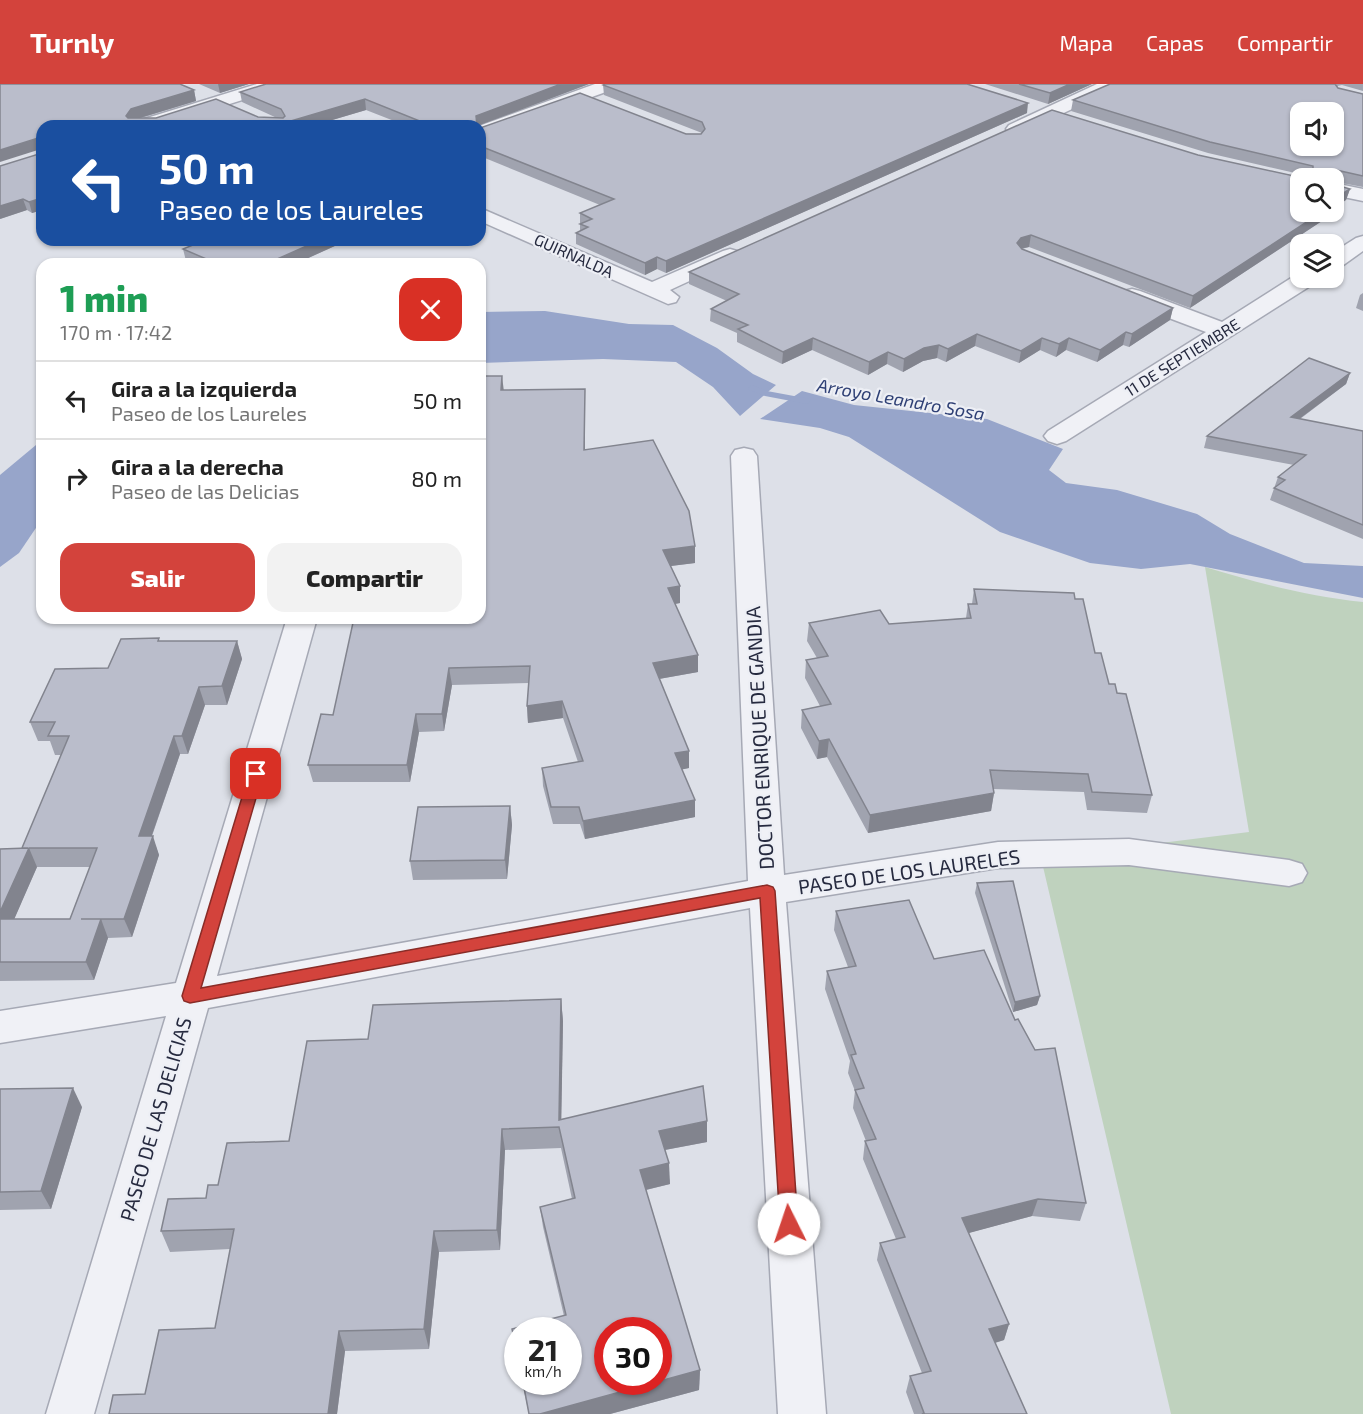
<!DOCTYPE html>
<html lang="es">
<head>
<meta charset="utf-8">
<style>
	body { margin:0; font-family:"Exo 2",sans-serif; background:#f2f2f2; color:#222; height:100vh; display:flex; flex-direction:column; font-size:22px; white-space:nowrap }
	* { box-sizing:border-box; margin:0 }
	p { font-size:20px; color:#767676 }
	.icon { flex:none; width:33px; height:33px; fill:none; stroke:currentColor; stroke-width:2; stroke-linecap:round; stroke-linejoin:round }
	.map { position:relative; flex:1; overflow:hidden }
	.side { position:absolute; left:36px; top:174px; width:450px; height:366px; display:flex; flex-direction:column; background:#fff; border-radius:18px; box-shadow:0 2px 4px #0004 }
	.side>* { flex:none }
	.top-card { position:absolute; left:36px; top:36px; width:450px; height:126px; border-radius:18px; box-shadow:0 2px 4px #0004; background:#1a4fa0; color:#fff; overflow:hidden }
	.tools { position:absolute; left:1290px; top:18px; display:grid; gap:12px }
	.tools a { display:grid; place-items:center; width:54px; height:54px; border-radius:12px; background:#fff; box-shadow:0 2px 4px #0004; font-size:30px }
	.speed { position:absolute; left:504px; top:1233px; display:flex; gap:12px; font-size:30px; font-weight:700; text-align:center }
	.speed>* { display:grid; place-content:center; width:78px; height:78px; border-radius:50%; background:#fff; box-shadow:0 2px 4px #0004; line-height:1 }
	.speed small { font-size:15px; font-weight:400 }
	.speed .limit { border:9px solid #d22; background:#fff; color:#111 }
	.pin { position:absolute; display:grid; place-items:center; width:51px; height:51px; color:#fff; margin:-26px; border-radius:12px; box-shadow:0 3px 9px #0006 }
	.me { position:absolute; width:66px; margin:-33px; rotate:356deg; stroke-linejoin:round; filter:drop-shadow(0 0 4px #0008) }
	.turn { display:flex; align-items:center; gap:21px; height:126px; padding:0 24px; font-size:27px }
	.turn .icon { width:78px; height:78px; stroke-width:2.5 }
	.turn b { display:block; font-size:42px; line-height:51px }
	.round { display:grid; place-items:center; flex:none; width:63px; height:63px; border-radius:18px; background:#f2f2f2 }
	.overview { display:flex; align-items:center; justify-content:space-between; height:102px; padding:0 24px }
	h1 { font-size:36px; font-weight:800; line-height:45px; color:#1e9e55 }
	.button { display:flex; gap:12px; margin-top:auto; padding:12px 24px }
	.button a { flex:1; height:69px; border-radius:18px; background:#d3433c; color:#fff; font-size:24px; font-weight:800; line-height:69px; text-align:center }
	.button a+a { background:#f2f2f2; color:#222 }
	ul { padding:0; list-style:none }
	li { display:flex; align-items:center; gap:18px; height:78px; padding:0 24px; border-top:2px solid #e0e0e0 }
	li div { flex:1 }
	li b { display:block; font-size:22px }
	li em { font-style:normal }
	header { display:flex; align-items:center; gap:36px; box-sizing:border-box; height:84px; padding:0 30px; background:#d3433c; color:#fff }
	header strong { font-size:28px }
	nav { display:flex; gap:33px; margin-inline-start:auto; font-size:21px }
	.map>svg:first-child { display:block }
</style>
</head>
<body>
<header>
<strong>Turnly</strong>
<nav><a>Mapa</a><a>Capas</a><a>Compartir</a></nav>
</header>
<div class="map">
<svg width="1363" height="1330" viewBox="0 0 1363 1330">
	<rect width="100%" height="100%" fill="#dde0e8"/>
	<!-- green -->
	<path fill="#bfd2be" d="M1205,483C1257,499 1308,512 1363,518V1330H1171L1041,774L1249,748Z"/>
	<!-- water -->
	<g fill="#97a5ca">
		<path d="M545,227L629,240L673,241L717,264L753,290L776,301L740,332L713,303L676,278L603,275L480,279V228Z"/>
		<path d="M802,307L854,321L987,335L1063,365L1049,386L1066,399L1117,406L1197,430L1230,450L1304,479L1363,482V514L1190,480L1141,485L1090,479L1000,448L849,353L820,344L760,335Z"/>
		<path d="M42,356V435L19,469L0,483V391Z"/>
	</g>
	<g fill="none" stroke-linecap="round" stroke-linejoin="round">
		<!-- stream -->
		<path fill="#97a5ca" fill-rule="evenodd" d="M752,301L767,307L810,315L811,317L807,320L765,312L749,306L748,304Z"/>
		<defs>
			<g id="minor">
				<path d="M257,0H284L281,4L159,42H131L134,38Z"/>
				<path d="M595,0H620L617,4L480,53L479,42Z"/>
				<path d="M1097,0H1120L1117,4L1021,49H1009L1006,45L1009,41Z"/>
				<path d="M1334,99L1363,105V117L1334,111Z"/>
				<path d="M480,124L652,198L723,167L730,165L737,167L741,171L737,175L670,206L679,213L676,218L668,220L480,137Z"/>
				<path d="M1363,152V167L1342,182L1334,183V168L1356,154Z"/>
				<path d="M1299,189L1300,194H1318L1315,199L1066,357L1057,360L1048,357L1044,352L1048,347L1206,248L1124,217L1121,212L1124,207L1132,205L1140,207L1222,238Z"/>
				<path d="M744,364L753,366L757,372L784,791L998,758L1129,755L1289,776L1302,780L1307,789L1302,798L1289,802L1129,781L998,784L786,818L826,1330H778L750,824L208,924L94,1330H46L166,932L0,959V927L176,899L287,534H317L217,892L748,797L731,372L735,366Z"/>
			</g>
		</defs>
		<!-- minor casing -->
		<use href="#minor" stroke="#a6a9b5" stroke-width="3"/>
		<!-- minor -->
		<use href="#minor" fill="#f0f1f6" fill-rule="evenodd"/>
	</g>
	<!-- wall -->
	<g fill="#a0a3af" fill-rule="evenodd">
		<path d="M0,0L194,6L196,17L141,34H277L242,18L240,8L589,0L477,42H407L366,26L312,42H42V126L32,129L27,126L0,135L39,70L40,65Z"/>
		<path d="M199,0H249L220,9Z"/>
		<path d="M985,0H1092L1048,20Z"/>
		<path d="M1110,0H1363V7L1342,1L1337,2L1338,4L1363,10V103L1336,98V101L1350,105L1346,116L1300,128H1329L1328,133L1190,224L1029,163L1022,165L1173,224L1170,236L1129,263L1123,261L1097,278L1066,266L1056,273L1040,266L1019,279L975,262L946,278L937,274L923,277L903,288L887,280L868,291L812,266L782,280L737,258V249L710,237L711,225L727,217L689,200V188L1198,71L1303,94L1304,91L1208,69L1071,27L1073,16Z"/>
		<path d="M603,1L1027,29L666,189L657,185L645,191L576,160V149L580,147V129L600,121L480,72V44L701,50L702,49L604,11Z"/>
		<path d="M205,156H348L295,180H193L186,177L183,165Z"/>
		<path d="M1363,209V227L1356,224L1360,211Z"/>
		<path d="M1350,289L1346,300L1300,335L1363,347V455L1270,416L1278,393L1294,381L1204,364L1207,352Z"/>
		<path d="M504,306L585,320V366L695,479L670,482L680,519L675,520L698,588L659,595L689,684L682,685L695,733L585,755L580,740H553L543,702L542,684L578,678L563,634L528,639L527,622L529,599L452,601L444,647L419,648L410,698H313L308,681Z"/>
		<path d="M974,505L1095,569L1109,600L1117,609L1152,711L1147,729L1087,726L1084,708L993,705L994,709L991,727L868,749L827,673L817,675L801,644L802,626L820,622L805,594L806,576L817,574L807,557L809,539L889,540L966,534L968,520H972Z"/>
		<path d="M160,557H237L242,575L227,621H205L188,670H180L152,752L159,771L132,853L108,854L94,896L0,897V765L22,764L62,671H55L50,657H38L30,638L108,584ZM37,783H90L70,835H14Z"/>
		<path d="M510,722L512,741L507,795L413,796L410,777Z"/>
		<path d="M977,799L1040,912L1037,921L1013,928L975,809Z"/>
		<path d="M836,827L934,875L1086,1119L1080,1137L1032,1132L968,1149L1009,1240L1004,1256L995,1259L1027,1330H914L906,1308L910,1292L922,1289L877,1176L880,1159L896,1155L863,1075L865,1057H866L853,1024L855,1007L848,989L850,977L825,905L827,887L848,883L834,846Z"/>
		<path d="M561,915L563,937L561,1036L707,1058L665,1066L670,1100L646,1106L700,1286L699,1306L610,1330H529L522,1298H568L518,1246V1276L512,1245L564,1232L543,1143L540,1123L572,1115L561,1064L505,1066L500,1166L439,1168L429,1265L345,1267L337,1330H109L145,1310L215,1244L230,1165L170,1168L161,1147L206,1114L218,1101L289,1057L368,955Z"/>
		<path d="M0,1005L82,1023L51,1125L0,1126Z"/>
	</g>
	<!-- shaded-wall -->
	<g fill="#82848e">
		<path d="M218,0H249L220,9Z"/>
		<path d="M561,0H589L477,42L476,32Z"/>
		<path d="M1070,0H1092L1048,20L1050,9Z"/>
		<path d="M194,6L196,17L133,36L129,42L126,32L131,25Z"/>
		<path d="M365,15L366,26L312,42H274Z"/>
		<path d="M1028,19L1027,29L666,189V177Z"/>
		<path d="M38,54L41,65L0,78V66Z"/>
		<path d="M1350,105L1346,116L1334,124V115Z"/>
		<path d="M42,114V126L32,129L29,118Z"/>
		<path d="M23,115L27,126L0,135V122Z"/>
		<path d="M1322,128H1329L1328,133L1190,224L1193,212Z"/>
		<path d="M1031,151L1029,163L1019,165L1017,159L1021,154Z"/>
		<path d="M320,156H348L295,180H266Z"/>
		<path d="M657,173V185L645,191V179Z"/>
		<path d="M1173,224L1170,236L1129,263L1132,250Z"/>
		<path d="M1126,248L1123,261L1097,278L1100,266Z"/>
		<path d="M977,250L975,262L946,278L948,265Z"/>
		<path d="M813,254L812,266L782,280L783,268Z"/>
		<path d="M1042,254L1040,266L1019,279L1021,267Z"/>
		<path d="M1069,254L1066,266L1056,273L1059,260Z"/>
		<path d="M939,261L937,274L923,277L903,288L904,275L924,264Z"/>
		<path d="M888,268L887,280L868,291L869,278Z"/>
		<path d="M1350,289L1346,300L1287,344L1291,333Z"/>
		<path d="M502,292L504,308L501,306Z"/>
		<path d="M585,305V382L584,366Z"/>
		<path d="M695,462V479L663,483V466Z"/>
		<path d="M680,502V519L668,521V504Z"/>
		<path d="M237,557L242,575L227,621L222,602Z"/>
		<path d="M698,571V588L653,596V579Z"/>
		<path d="M449,584L452,601L444,647L442,630Z"/>
		<path d="M199,603L205,621L188,670L182,652Z"/>
		<path d="M562,617L563,634L528,639L527,622Z"/>
		<path d="M416,630L419,648L410,698L407,681Z"/>
		<path d="M174,652L180,670L145,771L139,752Z"/>
		<path d="M829,655L827,673L817,675L819,657Z"/>
		<path d="M689,667V684L675,687V669Z"/>
		<path d="M994,709L991,727L868,749L870,731Z"/>
		<path d="M695,716V733L585,755L583,737Z"/>
		<path d="M510,722L512,741L507,795L505,776Z"/>
		<path d="M153,752L159,771L132,853L124,835Z"/>
		<path d="M29,764L37,783L6,854L0,842V828Z"/>
		<path d="M101,835L108,854L94,896L86,878Z"/>
		<path d="M1040,912L1037,921L1013,928L1015,918Z"/>
		<path d="M561,915L563,937L561,1053L559,1036Z"/>
		<path d="M73,1004L82,1023L51,1125L41,1107Z"/>
		<path d="M707,1037V1058L659,1067V1047Z"/>
		<path d="M502,1045L505,1066L500,1166L497,1146Z"/>
		<path d="M669,1079L670,1100L641,1107L640,1086Z"/>
		<path d="M1038,1115L1032,1132L958,1152L962,1134Z"/>
		<path d="M434,1147L439,1168L429,1265L424,1245Z"/>
		<path d="M1009,1240L1004,1256L984,1262L989,1245Z"/>
		<path d="M339,1247L345,1267L337,1330H328Z"/>
		<path d="M700,1286L699,1306L610,1330H540Z"/>
	</g>
	<!-- building -->
	<g fill="#babdcb" stroke="#82848e" stroke-width="1.5" fill-rule="evenodd">
		<path d="M0,0H180L194,6L131,25L126,32L128,34H156L216,15L258,33L283,34L285,32L281,25L240,8L266,0H561L476,32L477,42H432L365,15L274,42H42V114L29,118L23,115L0,122V82L39,70L41,56L38,54L0,66Z"/>
		<path d="M605,0H967L1028,19L666,177L657,173L645,179L576,149L588,143L580,140L592,135L580,129L614,115L480,62V44L580,9L686,50H701L705,45L702,38L603,1Z"/>
		<path d="M1019,0H1070L1050,9Z"/>
		<path d="M1110,0H1335L1338,4L1363,10V92L1336,86V101L1350,105L1334,115V94H1300V128H1322L1193,212L1031,151L1021,154L1017,159L1022,165L1173,224L1132,250L1126,248L1100,266L1069,254L1059,260L1042,254L1021,267L977,250L948,265L939,261L924,264L904,275L888,268L869,278L813,254L783,268L738,245L748,241L711,225L739,210L689,188L1052,26L1198,71L1303,94L1305,92V85H1313V82L1210,58L1073,16ZM1300,28H1334V62H1300Z"/>
		<path d="M205,156H320L266,180H218L183,165Z"/>
		<path d="M1309,274L1350,289L1291,333L1363,347V441L1274,404L1285,396L1278,393L1306,371L1207,352Z"/>
		<path d="M480,292H502L501,306L585,305L584,366L653,356L689,427L695,462L663,466L680,502L668,504L698,571L653,579L689,667L675,669L695,716L583,737L579,723H551L542,684L583,677L562,617L527,622L530,582L449,584L442,630H416L407,681H308L321,630L333,631L354,534H480Z"/>
		<path d="M974,505L1074,509L1075,515H1083L1095,569H1101L1109,600H1115L1117,609L1126,610L1152,711L1092,708L1088,690L990,686L994,709L870,731L829,655L819,657L802,626L831,620L806,576L828,572L809,539L880,526L889,540L971,534L968,520H977Z"/>
		<path d="M159,554L158,557H237L222,602L199,603L182,652H174L139,752H153L124,835H81H101L86,878H0V835H70L97,764H29L0,828V765L28,764H22L69,652H48L55,638H30L55,585L108,584L121,555Z"/>
		<path d="M510,722L505,776L410,777L418,723Z"/>
		<path d="M1013,797L1040,912L1015,918L977,799Z"/>
		<path d="M909,816L934,875L984,866L1015,936L1018,935L1035,966L1055,964L1086,1119L1038,1115L962,1134L1009,1240L989,1245L1027,1330H922L924,1329L910,1292L931,1287L880,1159L905,1153L865,1057L876,1055L855,1006L864,1004L851,971L856,970L827,887L856,882L836,827Z"/>
		<path d="M561,915L559,1036L703,1002L707,1037L659,1047L669,1079L640,1086L700,1286L540,1330H529L523,1298H568V1246H518V1272L512,1245L566,1231L540,1123L575,1114L559,1043L502,1045L497,1146L434,1147L424,1245L339,1247L328,1330H109L113,1311L145,1310L159,1246L215,1244L234,1145L161,1147L168,1115L206,1114L208,1101H218L227,1059L289,1057L307,957L368,955L373,921ZM608,1246H658V1298H608Z"/>
		<path d="M73,1004L41,1107L0,1108V1005Z"/>
	</g>
	<!-- route -->
	<path fill="#d3433c" stroke="#892c27" stroke-width="1.5" d="M256,685L263,690L201,904L767,801L773,803L775,807L798,1140L796,1146L789,1148L783,1146L780,1140L760,814L190,919L184,917L182,912L249,690Z"/>
	<g text-anchor="middle" dominant-baseline="central" stroke-width="4.5" stroke-linejoin="round" paint-order="stroke">
		<!-- far-street labels -->
		<g font-size="16" fill="#262a3f" stroke="#edeff5">
			<text transform="translate(574 171) rotate(24)">GUIRNALDA</text>
			<text transform="translate(1182 273) rotate(-32)">11 DE SEPTIEMBRE</text>
		</g>
		<!-- far-water labels -->
		<g font-size="18" font-style="italic" fill="#2f4075" stroke="#edeff5">
			<text transform="translate(901 315) rotate(10)">Arroyo Leandro Sosa</text>
		</g>
		<!-- street labels -->
		<g font-size="20" fill="#262a3f" stroke="#edeff5">
			<text transform="translate(759 654) rotate(-93)">DOCTOR ENRIQUE DE GANDIA</text>
			<text transform="translate(909 787) rotate(-8)">PASEO DE LOS LAURELES</text>
			<text transform="translate(155 1035) rotate(-74)">PASEO DE LAS DELICIAS</text>
		</g>
	</g>
</svg>
<div class="tools">
<a><svg class="icon" aria-label="sound" viewBox="0 0 24 24"><path d="M4 9h4l5-4v14l-5-4H4zM17 9q2 3 0 6"/></svg></a>
<a><svg class="icon" aria-label="search" viewBox="0 0 24 24"><circle cx="10" cy="10" r="6"/><path d="M15 15l6 6"/></svg></a>
<a><svg class="icon" aria-label="layers" viewBox="0 0 24 24"><path d="M12 4l9 5-9 5-9-5zM3 14l9 5 9-5"/></svg></a>
</div>
<div class="speed"><div>21<small>km/h</small></div><div class="limit">30</div></div>
<div class="pin" style="left:256px;top:690px;background:#d93025"><svg class="icon" aria-label="arrive" viewBox="0 0 24 24"><path d="M6 21V4h12l-3 4 3 4H6"/></svg></div>
<svg class="me" style="left:789px;top:1140px" viewBox="-20 -20 40 40"><circle r="19" fill="#fff"/><path d="M0-13L10 11 0 6-10 11z" fill="#d3433c"/></svg>
<div class="top-card">
<div class="turn"><svg class="icon" aria-label="left" viewBox="0 0 24 24"><path d="M17 20v-9H6M10 6l-5 5 5 5"/></svg><div><b>50 m</b>Paseo de los Laureles</div></div>
</div>
<section class="side">
<div class="overview"><div><h1>1 min</h1><p>170 m · 17:42</p></div><a class="round" style="background:#d93025;color:#fff"><svg class="icon" aria-label="close" viewBox="0 0 24 24"><path d="M6 6l12 12M18 6L6 18"/></svg></a></div>
<ul>
<li><svg class="icon" aria-label="left" viewBox="0 0 24 24"><path d="M17 20v-9H6M10 6l-5 5 5 5"/></svg><div><b>Gira a la izquierda</b><p>Paseo de los Laureles</p></div><em>50 m</em></li>
<li><svg class="icon" aria-label="right" viewBox="0 0 24 24"><path d="M7 20v-9h11M14 6l5 5-5 5"/></svg><div><b>Gira a la derecha</b><p>Paseo de las Delicias</p></div><em>80 m</em></li>
</ul>
<div class="button"><a>Salir</a><a>Compartir</a></div>
</section>
</div>
</body>
</html>
